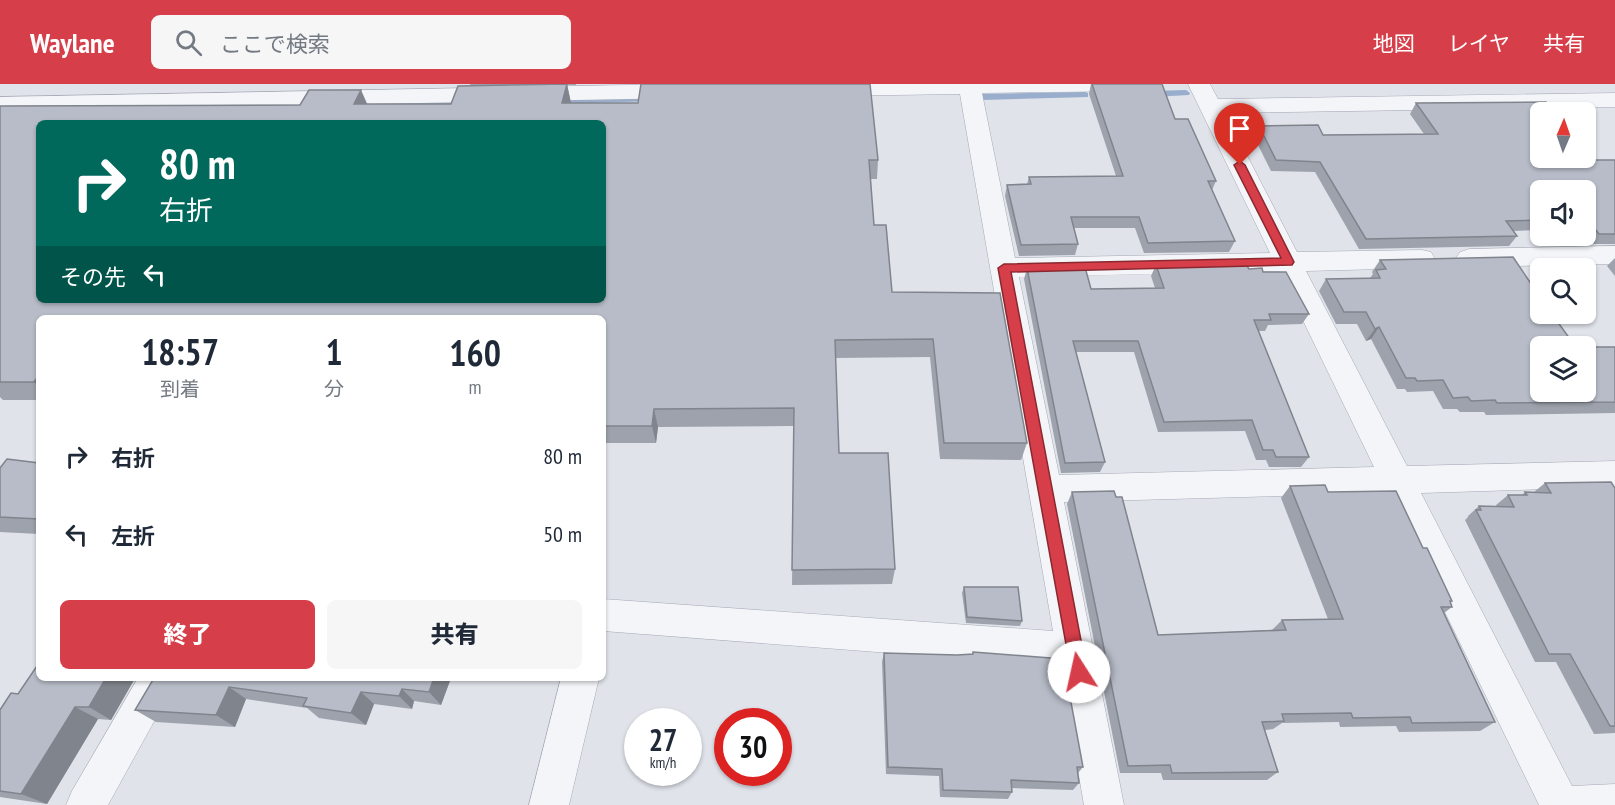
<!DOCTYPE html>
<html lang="ja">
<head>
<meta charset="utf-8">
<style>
	body { margin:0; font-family:"PT Sans Narrow","Noto Sans JP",sans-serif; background:#f6f6f7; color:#1f2937; height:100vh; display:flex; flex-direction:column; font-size:22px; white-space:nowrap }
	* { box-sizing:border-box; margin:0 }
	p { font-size:20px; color:#747a83 }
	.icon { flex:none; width:33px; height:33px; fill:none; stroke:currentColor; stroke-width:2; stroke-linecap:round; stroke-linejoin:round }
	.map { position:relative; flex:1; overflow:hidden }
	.drawer { position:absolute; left:36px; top:231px; width:570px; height:366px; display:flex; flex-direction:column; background:#fff; border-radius:9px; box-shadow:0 2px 4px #0004 }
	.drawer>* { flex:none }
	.banner { position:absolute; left:36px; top:36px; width:570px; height:183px; border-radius:9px; box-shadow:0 2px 4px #0004; background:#00695c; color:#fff; overflow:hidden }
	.needle { width:39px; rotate:2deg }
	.controls { position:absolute; left:1530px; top:18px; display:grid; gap:12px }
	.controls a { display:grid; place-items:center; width:66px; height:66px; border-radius:9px; background:#fff; box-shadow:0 2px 4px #0004; font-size:30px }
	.speed { position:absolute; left:624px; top:624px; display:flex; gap:12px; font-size:30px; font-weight:700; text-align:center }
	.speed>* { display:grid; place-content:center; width:78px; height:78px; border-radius:50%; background:#fff; box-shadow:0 2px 4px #0004; line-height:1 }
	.speed small { font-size:15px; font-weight:400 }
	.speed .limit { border:9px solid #d22; background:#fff; color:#111 }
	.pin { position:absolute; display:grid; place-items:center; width:51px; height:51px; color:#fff; margin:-62px -26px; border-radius:50% 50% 50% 0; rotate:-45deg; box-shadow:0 0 6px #0007 }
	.pin .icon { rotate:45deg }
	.me { position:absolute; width:66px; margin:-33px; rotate:350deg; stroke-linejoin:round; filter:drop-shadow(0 0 4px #0008) }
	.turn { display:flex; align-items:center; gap:21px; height:126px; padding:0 24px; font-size:27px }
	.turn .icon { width:78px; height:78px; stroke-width:2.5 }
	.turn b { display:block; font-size:42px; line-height:51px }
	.then { display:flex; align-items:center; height:57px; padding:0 24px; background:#0003; gap:12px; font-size:22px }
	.eta { display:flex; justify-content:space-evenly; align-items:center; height:102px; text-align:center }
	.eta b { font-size:36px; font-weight:800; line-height:42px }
	.primary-button { display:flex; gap:12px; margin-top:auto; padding:12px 24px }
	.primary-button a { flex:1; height:69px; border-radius:9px; background:#d63e49; color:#fff; font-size:24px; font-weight:800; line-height:69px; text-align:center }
	.primary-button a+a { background:#f6f6f7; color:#1f2937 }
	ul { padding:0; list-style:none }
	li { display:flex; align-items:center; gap:18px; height:78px; padding:0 24px }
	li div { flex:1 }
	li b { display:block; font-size:22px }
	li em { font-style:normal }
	header { display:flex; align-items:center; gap:36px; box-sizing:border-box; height:84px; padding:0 30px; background:#d63e49; color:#fff }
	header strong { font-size:28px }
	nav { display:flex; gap:33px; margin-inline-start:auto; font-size:21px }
	.search { width:420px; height:54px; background:#f6f6f7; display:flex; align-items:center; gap:15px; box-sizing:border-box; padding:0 21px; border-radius:9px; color:#747a83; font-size:22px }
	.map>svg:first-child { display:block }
</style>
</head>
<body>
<header>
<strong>Waylane</strong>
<div class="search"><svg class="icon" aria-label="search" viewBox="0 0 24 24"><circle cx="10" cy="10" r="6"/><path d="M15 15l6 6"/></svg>ここで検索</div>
<nav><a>地図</a><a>レイヤ</a><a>共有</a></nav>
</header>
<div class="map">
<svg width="1615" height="721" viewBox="0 0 1615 721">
	<rect width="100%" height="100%" fill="#e0e3ea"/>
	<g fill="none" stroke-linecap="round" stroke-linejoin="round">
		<!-- stream -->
		<g fill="#99aecc" fill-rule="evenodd">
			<path d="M1186,6L1190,9L1189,11L1152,13L1148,10L1152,7Z"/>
			<path d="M1085,8L1088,9V13L983,16L979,13L983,10Z"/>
			<path d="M654,12L658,15L657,17L557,20L553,17L557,14Z"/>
			<path d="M468,16L471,17V21L401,23L397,20L401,17Z"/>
		</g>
		<defs>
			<g id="minor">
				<path d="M683,0L691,2L694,7L691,12L683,14L0,27V13Z"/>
				<path d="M822,0H1145L1142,5L1134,7L982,9L1015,174L1270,169L1188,0H1210L1218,15L1615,9V23L1225,29L1297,168L1422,166L1431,168L1435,175L1431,182L1422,184L1306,187L1407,382L1615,377V403L1421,409L1572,702L1615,700V721H1539L1387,409L1064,418L1124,721H1084L1060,582L603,547V515L1053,547L960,10L829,12L821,10L818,5ZM1279,187L1374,383L1059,391L1019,193Z"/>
				<path d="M1615,162V180L1469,183L1460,180L1456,174L1460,168L1469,165Z"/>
				<path d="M138,594H178L108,721H66L72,707Z"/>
				<path d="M561,594H599L569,721H529Z"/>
			</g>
		</defs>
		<!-- minor casing -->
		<use href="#minor" stroke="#a5a9b5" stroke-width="1"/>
		<!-- minor -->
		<use href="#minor" fill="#f3f5f8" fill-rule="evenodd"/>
	</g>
	<!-- wall -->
	<g fill="#9da2ac">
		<path d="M470,0H576V1H567L571,19L878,76L877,95H870L874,141L892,208L1027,359L1021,376L940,375L930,273L835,274L839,369L895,485L892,500L792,501L794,342L658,343L656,359H603V234H39V316H3L0,313V22L451,20L471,2Z"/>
		<path d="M1091,0H1162L1175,35L1216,97L1212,106L1235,157L1229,168L1144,169L1135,144H1074L1078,160L1075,171L1019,172L1005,112L1007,101L1027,100L1029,93L1116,92L1089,10Z"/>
		<path d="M1416,19L1596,76H1615V160H1590L1583,152H1586V106H1540V146L1513,147L1517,152L1509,162L1359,165L1315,88L1271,87L1254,53L1259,42L1323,51L1424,50L1410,30Z"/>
		<path d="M1615,174V192L1607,182Z"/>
		<path d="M1380,176L1540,308L1615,263V329L1486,331L1484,328H1460L1457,325H1443L1433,307L1407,308L1405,305H1397L1371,255L1366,257L1357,240H1336L1319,207L1326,195L1370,194L1373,190L1372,188Z"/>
		<path d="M1156,181L1249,185L1263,188L1309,230L1302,240L1268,241L1265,247H1258L1309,373L1301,383H1269L1266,376H1256L1245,347L1158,348L1134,268H1076L1105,378L1100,388L1061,389L1024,195L1027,184L1091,205L1155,204L1151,192Z"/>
		<path d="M39,379V450L0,448V384Z"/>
		<path d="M1545,399L1615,404V649L1594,650L1556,578H1535L1465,436L1468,433V432L1479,422L1497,423L1496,421L1508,411H1522L1525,408H1534Z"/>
		<path d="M1290,402L1328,408L1423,464L1452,517L1450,518L1452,523L1444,529L1495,638L1480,647L1399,648L1396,642L1340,643L1339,638L1282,639L1273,645L1265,646L1278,688L1267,696H1163L1161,689H1120L1067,420L1072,408L1158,551L1272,546L1282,536L1328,535L1281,414Z"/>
		<path d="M964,503L1022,537L1020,542L966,539L962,509Z"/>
		<path d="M973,568L1083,683L1078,689L1079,699L1073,706L1012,704V708L1008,715L940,713L939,692L886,690L882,578L884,569L957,571L972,570Z"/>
		<path d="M154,594H451L441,621L414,617L412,625L374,620L366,641L319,634L307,624L246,615L235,643L156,638L135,626Z"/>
		<path d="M134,596L111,636L98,635L47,720L0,713V626L18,610Z"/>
	</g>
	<!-- shaded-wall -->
	<g fill="#80848c">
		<path d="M567,0L571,19H562Z"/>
		<path d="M361,6L369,24L354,20Z"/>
		<path d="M1379,243L1371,255L1366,257L1375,245Z"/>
		<path d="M39,291V303L34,298Z"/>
		<path d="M654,325L658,343L656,359L652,342Z"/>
		<path d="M106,594H131L134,596L111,636L89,623Z"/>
		<path d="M434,594H451L441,621L429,608Z"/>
		<path d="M229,603L246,615L235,643L216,631Z"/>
		<path d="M402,605L414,617L412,625L399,612Z"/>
		<path d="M361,608L374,620L366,641L351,629Z"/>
		<path d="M75,623L98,635L47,720L21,710Z"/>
	</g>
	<!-- building -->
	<g fill="#b7bcc8" stroke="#80848c" stroke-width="1.5" fill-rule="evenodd">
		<path d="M567,0L562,19H638L641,0H870L878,76H869L874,141H886L892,208L1000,209L1027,359H944L933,255L835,256L839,369H888L895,485L792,486L794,324L654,325L652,342H603V234H39V291L34,298H0V22L300,21L309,6H361L354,20H451L458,2ZM39,39H603V216H39Z"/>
		<path d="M1092,0H1162L1175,35H1188L1216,97H1208L1235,157L1148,159L1139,133H1071L1078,160L1021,161L1007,101L1031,100L1029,93L1123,92Z"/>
		<path d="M1546,18L1555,28H1540V74H1586V64L1596,76H1615V150H1599L1588,136H1586V106H1540V136L1506,137L1517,152L1366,155L1320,78L1276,76L1259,42L1318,41L1323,51L1438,50L1416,19Z"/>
		<path d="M1513,173L1540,213V230H1552L1575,262H1540V308H1586V263H1615V318L1497,319L1495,316L1471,317L1468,313L1453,314L1443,296L1417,297L1415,294H1406L1379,243L1375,245L1366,228H1344L1326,195L1380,194L1376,186L1386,185L1380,176Z"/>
		<path d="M1245,179L1249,185L1262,184L1263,188H1286L1309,230H1269L1271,236H1254L1309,373H1276L1273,366H1263L1252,336L1164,338L1138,257H1073L1105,378L1065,379L1027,184L1085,183L1091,205L1164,204L1156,181Z"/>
		<path d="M7,375L39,379V435L0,433V384Z"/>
		<path d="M1611,398L1615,404V642H1610L1570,570H1549L1476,426H1481L1479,422L1514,423L1508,411H1527L1525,408L1551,409L1545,399Z"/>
		<path d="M1325,401L1328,408L1396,407L1423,464H1427L1452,517H1450L1452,523H1441L1495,638L1412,639L1410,633L1353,634L1351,629L1282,630L1284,637L1262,638L1278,688L1172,689L1170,681L1128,682L1072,408L1114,407L1116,413H1122L1158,551L1286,546L1282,536L1343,535L1290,402Z"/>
		<path d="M964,503H1018L1022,537L967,533Z"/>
		<path d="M973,568L1063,575L1083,683H1077L1079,699L1011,696L1012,708L943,706L942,685L888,683L884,569L957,571L973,570Z"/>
		<path d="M39,579V594H106L89,623H75L21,710L0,707V626L11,609L18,610Z"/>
		<path d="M154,594H434L429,608L402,605L399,612L361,608L351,629L303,622L307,614L229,603L216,631L135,626Z"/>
	</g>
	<!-- route -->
	<path fill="#d63e49" stroke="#8b282f" stroke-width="1.5" d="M1240,77L1245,81L1294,178L1292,181L1011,188L1087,588L1085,593L1079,595L1074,593L1071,588L998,184L1004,180L1281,174L1234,81Z"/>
</svg>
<div class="controls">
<a><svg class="needle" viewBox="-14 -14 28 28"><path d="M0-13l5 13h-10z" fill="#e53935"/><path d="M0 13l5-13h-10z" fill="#747a83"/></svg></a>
<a><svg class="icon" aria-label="sound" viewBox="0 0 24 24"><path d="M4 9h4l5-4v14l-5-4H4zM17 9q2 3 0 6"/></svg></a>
<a><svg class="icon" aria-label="search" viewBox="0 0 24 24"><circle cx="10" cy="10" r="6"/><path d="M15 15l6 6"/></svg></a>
<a><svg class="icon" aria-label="layers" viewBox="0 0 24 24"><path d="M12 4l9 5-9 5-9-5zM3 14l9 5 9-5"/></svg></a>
</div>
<div class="speed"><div>27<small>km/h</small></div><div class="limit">30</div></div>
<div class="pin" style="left:1240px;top:81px;background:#d93025"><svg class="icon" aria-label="arrive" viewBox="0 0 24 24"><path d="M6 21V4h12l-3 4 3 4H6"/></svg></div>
<svg class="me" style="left:1079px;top:588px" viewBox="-20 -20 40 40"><circle r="19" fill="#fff"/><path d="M0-13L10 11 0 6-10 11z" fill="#d63e49"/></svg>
<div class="banner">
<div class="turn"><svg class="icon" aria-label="right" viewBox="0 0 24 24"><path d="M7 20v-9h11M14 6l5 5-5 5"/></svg><div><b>80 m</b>右折</div></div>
<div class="then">その先<svg class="icon" aria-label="left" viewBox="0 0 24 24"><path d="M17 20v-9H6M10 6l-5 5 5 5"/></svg></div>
</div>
<section class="drawer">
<div class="eta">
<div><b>18:57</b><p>到着</p></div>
<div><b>1</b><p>分</p></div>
<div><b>160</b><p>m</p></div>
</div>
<ul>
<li><svg class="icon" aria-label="right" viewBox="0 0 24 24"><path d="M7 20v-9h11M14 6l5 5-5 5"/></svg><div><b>右折</b></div><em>80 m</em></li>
<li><svg class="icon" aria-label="left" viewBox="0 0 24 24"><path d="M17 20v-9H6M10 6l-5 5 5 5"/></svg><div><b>左折</b></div><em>50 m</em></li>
</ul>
<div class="primary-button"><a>終了</a><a>共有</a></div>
</section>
</div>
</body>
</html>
